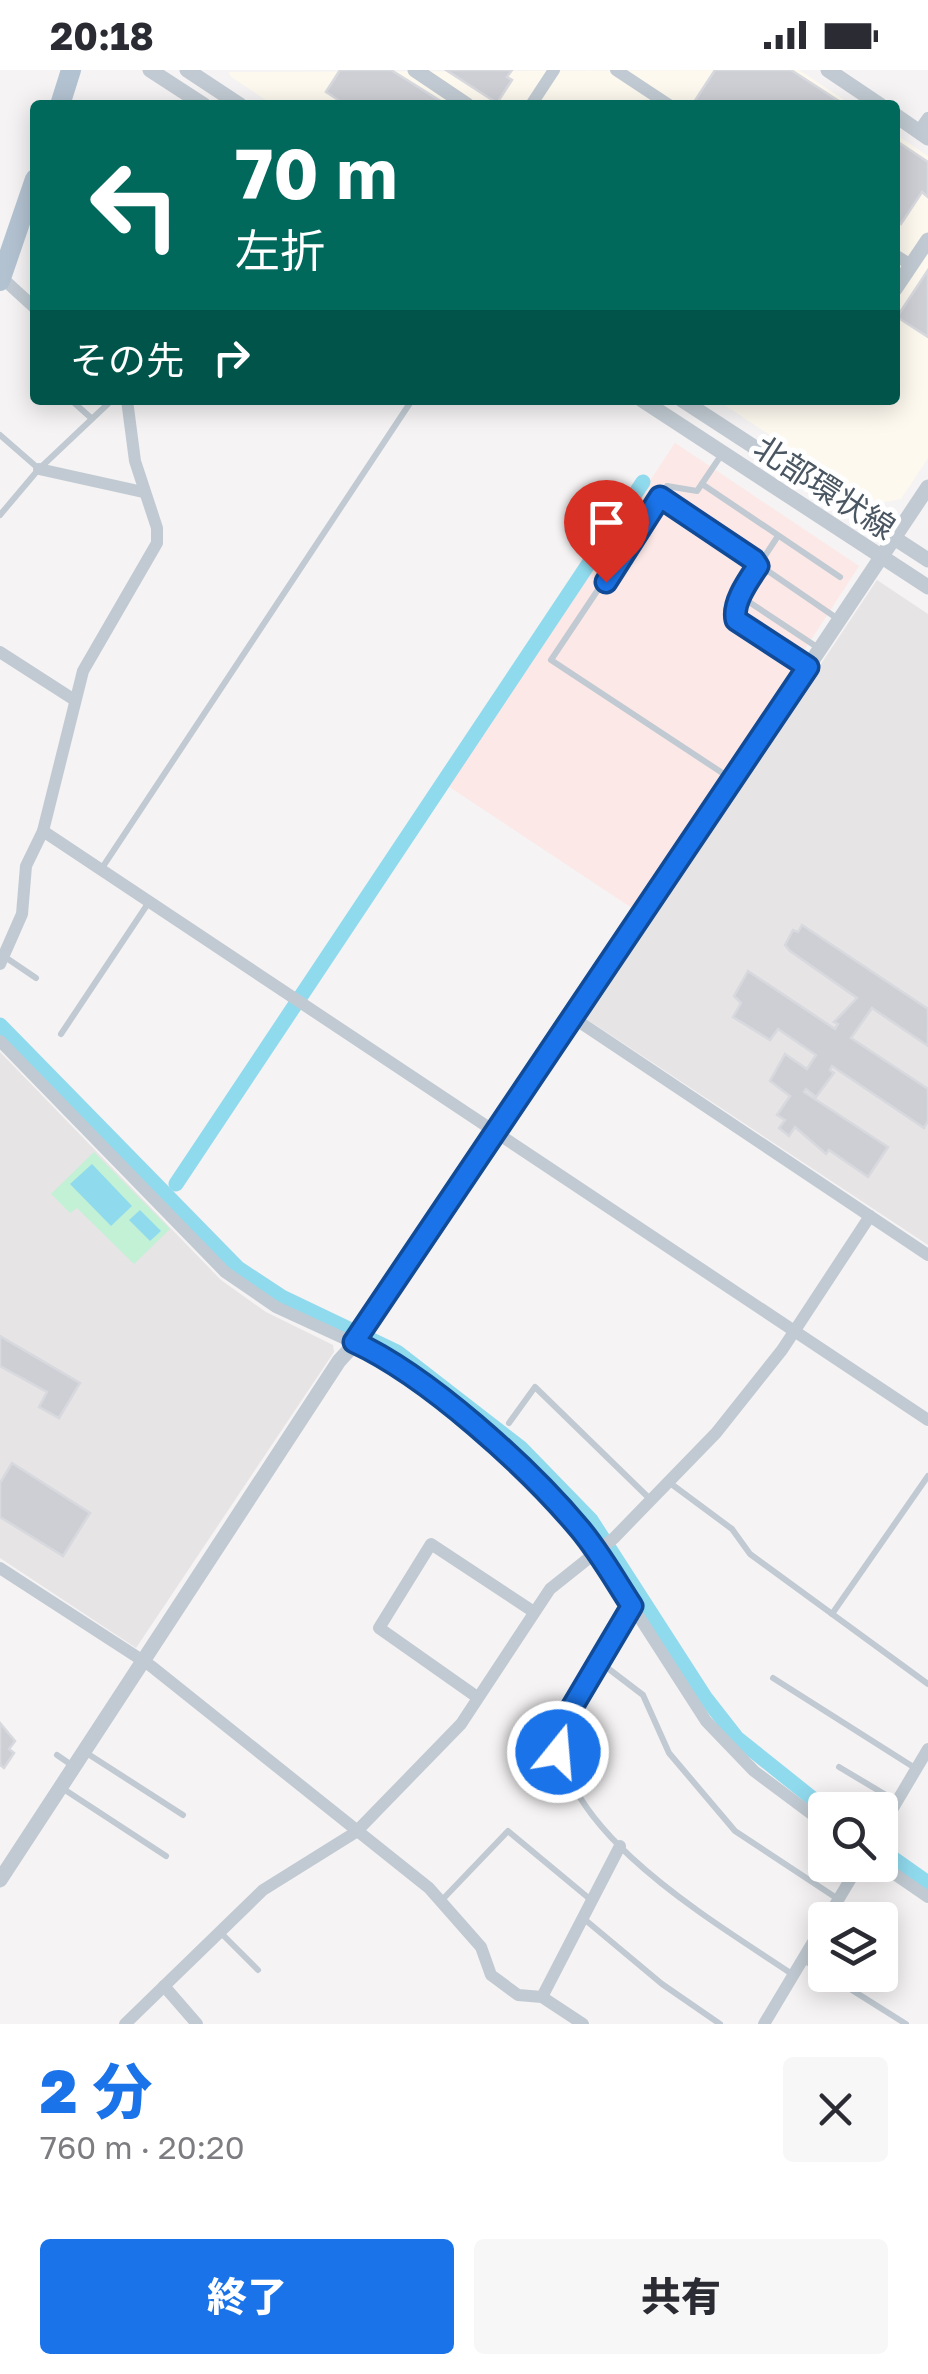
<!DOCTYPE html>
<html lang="ja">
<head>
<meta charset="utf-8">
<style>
	body { margin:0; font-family:"Golos Text","Noto Sans JP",sans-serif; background:#f7f7f7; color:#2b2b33; height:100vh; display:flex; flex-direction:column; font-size:38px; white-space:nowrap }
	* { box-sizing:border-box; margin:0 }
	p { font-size:32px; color:#7c7c81 }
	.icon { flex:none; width:55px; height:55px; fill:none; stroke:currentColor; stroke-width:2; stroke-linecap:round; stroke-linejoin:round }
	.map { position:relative; height:1954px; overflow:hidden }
	.drawer { display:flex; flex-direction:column; background:#fff; flex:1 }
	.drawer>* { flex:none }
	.guide { position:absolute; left:30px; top:30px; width:870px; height:305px; border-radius:10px; box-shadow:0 5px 25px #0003; background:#00695c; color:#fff; overflow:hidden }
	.fabs { position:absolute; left:808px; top:1722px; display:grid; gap:20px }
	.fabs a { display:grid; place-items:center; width:90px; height:90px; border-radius:10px; background:#fff; box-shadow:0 5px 25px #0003; font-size:50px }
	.pin { position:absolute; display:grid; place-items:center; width:85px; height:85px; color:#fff; margin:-102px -42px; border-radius:50% 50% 50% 0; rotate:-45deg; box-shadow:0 0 10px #0007 }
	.pin .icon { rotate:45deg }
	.me { position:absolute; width:110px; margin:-55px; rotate:17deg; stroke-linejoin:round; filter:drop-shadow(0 0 8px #0008) }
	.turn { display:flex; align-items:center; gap:35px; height:210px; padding:0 40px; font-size:45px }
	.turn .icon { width:130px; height:130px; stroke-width:2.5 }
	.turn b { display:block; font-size:70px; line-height:85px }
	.then { display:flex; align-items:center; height:95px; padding:0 40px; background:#0003; gap:20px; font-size:38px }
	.round { display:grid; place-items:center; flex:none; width:105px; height:105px; border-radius:10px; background:#f7f7f7 }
	.summary { display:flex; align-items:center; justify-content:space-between; height:170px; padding:0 40px }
	h1 { font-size:60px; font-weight:800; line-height:75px; color:#1a73e8 }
	.cta { display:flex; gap:20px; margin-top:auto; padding:20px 40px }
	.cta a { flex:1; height:115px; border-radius:10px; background:#1a73e8; color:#fff; font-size:40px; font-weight:800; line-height:115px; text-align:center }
	.cta a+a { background:#f7f7f7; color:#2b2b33 }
	.status { display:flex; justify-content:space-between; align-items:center; height:70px; padding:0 50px; background:#fff; direction:ltr }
	.status svg { height:28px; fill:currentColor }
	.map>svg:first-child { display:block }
</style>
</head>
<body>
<div class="status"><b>20:18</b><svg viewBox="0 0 49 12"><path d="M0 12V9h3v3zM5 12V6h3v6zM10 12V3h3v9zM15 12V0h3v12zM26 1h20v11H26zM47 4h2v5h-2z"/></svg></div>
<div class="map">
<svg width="928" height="1954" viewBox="0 0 928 1954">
	<rect width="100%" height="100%" fill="#f5f3f3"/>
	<!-- commercial -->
	<g fill="#fdf9ef">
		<path d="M799,0L852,35H273L230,6L229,2Z"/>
		<path d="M895,64L928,86V388L901,429L874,434L717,330H895Z"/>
	</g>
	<!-- education -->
	<g fill="#e6e4e5">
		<path d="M877,510L928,544V1175L585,948Z"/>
		<path d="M0,982L221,1210L266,1242L333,1275L334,1282L136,1578L0,1488Z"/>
	</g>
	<!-- medical -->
	<path fill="#fce8e6" d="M675,373L859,496L635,840L448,716Z"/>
	<!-- green -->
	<path fill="#c3f1d5" d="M94,1082L170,1159L134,1194L77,1138L70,1143L51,1124Z"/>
	<!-- water -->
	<g fill="#90daee">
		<path d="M92,1094L132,1136L111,1156L70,1114Z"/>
		<path d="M140,1140L161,1161L150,1171L129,1150Z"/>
	</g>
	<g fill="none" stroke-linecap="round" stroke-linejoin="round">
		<!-- canal -->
		<g stroke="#90daee" stroke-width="15">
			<path d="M0,955L238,1198L282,1227L397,1282L521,1378L591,1450L705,1627L737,1668L827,1740"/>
			<path d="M176,1114L643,412"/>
			<path d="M880,1779L928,1813"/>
		</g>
	</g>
	<!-- building -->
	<g fill="#cdcfd5" stroke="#d7d9de" stroke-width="2.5">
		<path d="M340,0H391L442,32L346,35L326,22Z"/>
		<path d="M446,0H512L507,7L512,10L497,33Z"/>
		<path d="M715,0H791L845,35H699L694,32Z"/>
		<path d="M895,70L928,92V127L922,122L901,154L895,149Z"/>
		<path d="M928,200V267L897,247Z"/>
		<path d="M802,855L928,939V976L872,938L851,968L928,1019V1051L924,1058L832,996L830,1000L834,1003L816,1027L806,1019L804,1022L888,1077L868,1107L829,1080L826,1084L795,1057L789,1066L779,1058L785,1050L777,1045L790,1026L770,1011L785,984L807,999L816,985L778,959L770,970L733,947L741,933L734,926L748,901L835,959L838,954L834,952L857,928L790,881L785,875L793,860L798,862Z"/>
		<path d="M0,1266L80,1313L59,1348L39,1337L47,1322L0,1296Z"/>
		<path d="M12,1393L90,1443L63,1486L0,1447V1413Z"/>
		<path d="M0,1653L15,1671L9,1679L14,1683L4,1698L0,1695Z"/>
	</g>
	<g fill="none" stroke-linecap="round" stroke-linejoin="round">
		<!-- service -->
		<g stroke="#c1cad2" stroke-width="6">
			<path d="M71,330L90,347"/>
			<path d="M0,365L39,399L112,330"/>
			<path d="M702,414L840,507"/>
			<path d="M660,427L667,416L697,421L722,384"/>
			<path d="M0,445L38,400"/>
			<path d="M743,528V519L778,466"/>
			<path d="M807,596L736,550L734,542L743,528L820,579"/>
			<path d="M730,708L551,590L660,427L838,549"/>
			<path d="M102,798L412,330"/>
			<path d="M5,887L36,908"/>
			<path d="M61,964L149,832"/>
			<path d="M509,1353L535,1317L650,1429"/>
			<path d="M670,1413L732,1459L750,1484L928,1614"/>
			<path d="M631,1538L558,1661C560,1763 715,1852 792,1904"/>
			<path d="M832,1544L928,1406"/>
			<path d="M601,1593L643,1625L669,1683L735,1761L838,1829"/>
			<path d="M773,1608L915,1698"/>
			<path d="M85,1682L183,1745"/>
			<path d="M57,1685L73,1696"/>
			<path d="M839,1697L896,1731"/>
			<path d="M62,1718L166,1786"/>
			<path d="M442,1830L508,1761L591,1830"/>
			<path d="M583,1848L662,1914L720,1954"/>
			<path d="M221,1863L258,1900"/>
			<path d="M805,1891L825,1903"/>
			<path d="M828,1905L906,1954"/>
		</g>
		<!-- minor -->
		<g stroke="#c1cad2" stroke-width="12">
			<path d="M616,0L669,35"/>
			<path d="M531,35L554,0"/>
			<path d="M919,61L928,48"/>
			<path d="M895,185L911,195"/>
			<path d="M1,207L35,238"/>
			<path d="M39,399L143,422"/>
			<path d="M0,582L73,629"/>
			<path d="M43,761L928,1350"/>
			<path d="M0,894L22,844L26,796L43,761L83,601L157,473V458L135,391L127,330"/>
			<path d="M575,949L928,1185"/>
			<path d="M0,971L225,1202L276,1237L365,1278L409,1306L549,1426L596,1480L706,1651L754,1701L825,1754"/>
			<path d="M0,1498L151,1596L429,1818L481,1877L491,1905L518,1925L542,1927L583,1954"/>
			<path d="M477,1627L379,1558L431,1474L534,1542"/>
			<path d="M880,1760L928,1679"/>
			<path d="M880,1794L928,1827"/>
			<path d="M826,1850L859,1795"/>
			<path d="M164,1916L197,1954"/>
			<path d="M542,1927L620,1776"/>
			<path d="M125,1954L263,1820L356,1762L461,1654L550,1519L614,1468L716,1363L782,1280L870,1146"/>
			<path d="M764,1954L825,1852"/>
		</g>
		<!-- tertiary -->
		<g stroke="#c1cad2" stroke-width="15">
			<path d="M150,0L204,35"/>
			<path d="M187,0L240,35"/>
			<path d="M415,0L467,35"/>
			<path d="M828,0L880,35"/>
			<path d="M895,45L928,68"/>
			<path d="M895,219L928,170"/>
			<path d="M642,330L928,517"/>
			<path d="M682,330L928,490"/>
			<path d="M0,1810L339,1291L360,1268L928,417"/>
		</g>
		<!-- primary -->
		<g stroke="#b3c2d1" stroke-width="20">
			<path d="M60,35L71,0"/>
			<path d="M0,211L35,109"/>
		</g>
	</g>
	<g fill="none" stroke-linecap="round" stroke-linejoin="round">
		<defs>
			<path id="route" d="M558,1682V1661L632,1536C615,1510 600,1483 580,1459C528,1397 428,1306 354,1272L808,597L736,550C732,533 748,511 758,496L754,490L660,427L606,512"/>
		</defs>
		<!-- route casing -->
		<use href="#route" stroke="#114b97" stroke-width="25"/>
		<!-- route -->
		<use href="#route" stroke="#1a73e8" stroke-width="18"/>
	</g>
	<g text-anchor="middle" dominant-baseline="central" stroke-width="10" stroke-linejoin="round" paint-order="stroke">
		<!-- street labels -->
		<g font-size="32" fill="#4a5661" stroke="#fff">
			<text transform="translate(825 417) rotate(33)">北部環状線</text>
		</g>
	</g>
</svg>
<div class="fabs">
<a><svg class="icon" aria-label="search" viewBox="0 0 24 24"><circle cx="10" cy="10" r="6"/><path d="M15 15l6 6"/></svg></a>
<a><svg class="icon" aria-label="layers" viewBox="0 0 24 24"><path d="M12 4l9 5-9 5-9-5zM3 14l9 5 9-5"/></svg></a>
</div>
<div class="pin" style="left:606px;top:512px;background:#d93025"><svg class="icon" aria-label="arrive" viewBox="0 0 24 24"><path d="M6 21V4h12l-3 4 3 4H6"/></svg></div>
<svg class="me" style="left:558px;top:1682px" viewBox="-20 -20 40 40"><circle r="17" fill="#1a73e8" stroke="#fff" stroke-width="3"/><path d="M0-11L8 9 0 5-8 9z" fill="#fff"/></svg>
<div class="guide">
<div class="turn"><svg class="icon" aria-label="left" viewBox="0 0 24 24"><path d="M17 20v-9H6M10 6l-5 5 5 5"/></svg><div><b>70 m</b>左折</div></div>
<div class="then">その先<svg class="icon" aria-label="right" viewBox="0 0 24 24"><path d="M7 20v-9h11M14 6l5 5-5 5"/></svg></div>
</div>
</div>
<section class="drawer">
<div class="summary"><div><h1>2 分</h1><p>760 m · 20:20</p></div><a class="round"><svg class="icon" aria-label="close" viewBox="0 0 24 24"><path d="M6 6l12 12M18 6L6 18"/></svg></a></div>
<div class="cta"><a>終了</a><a>共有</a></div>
</section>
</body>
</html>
